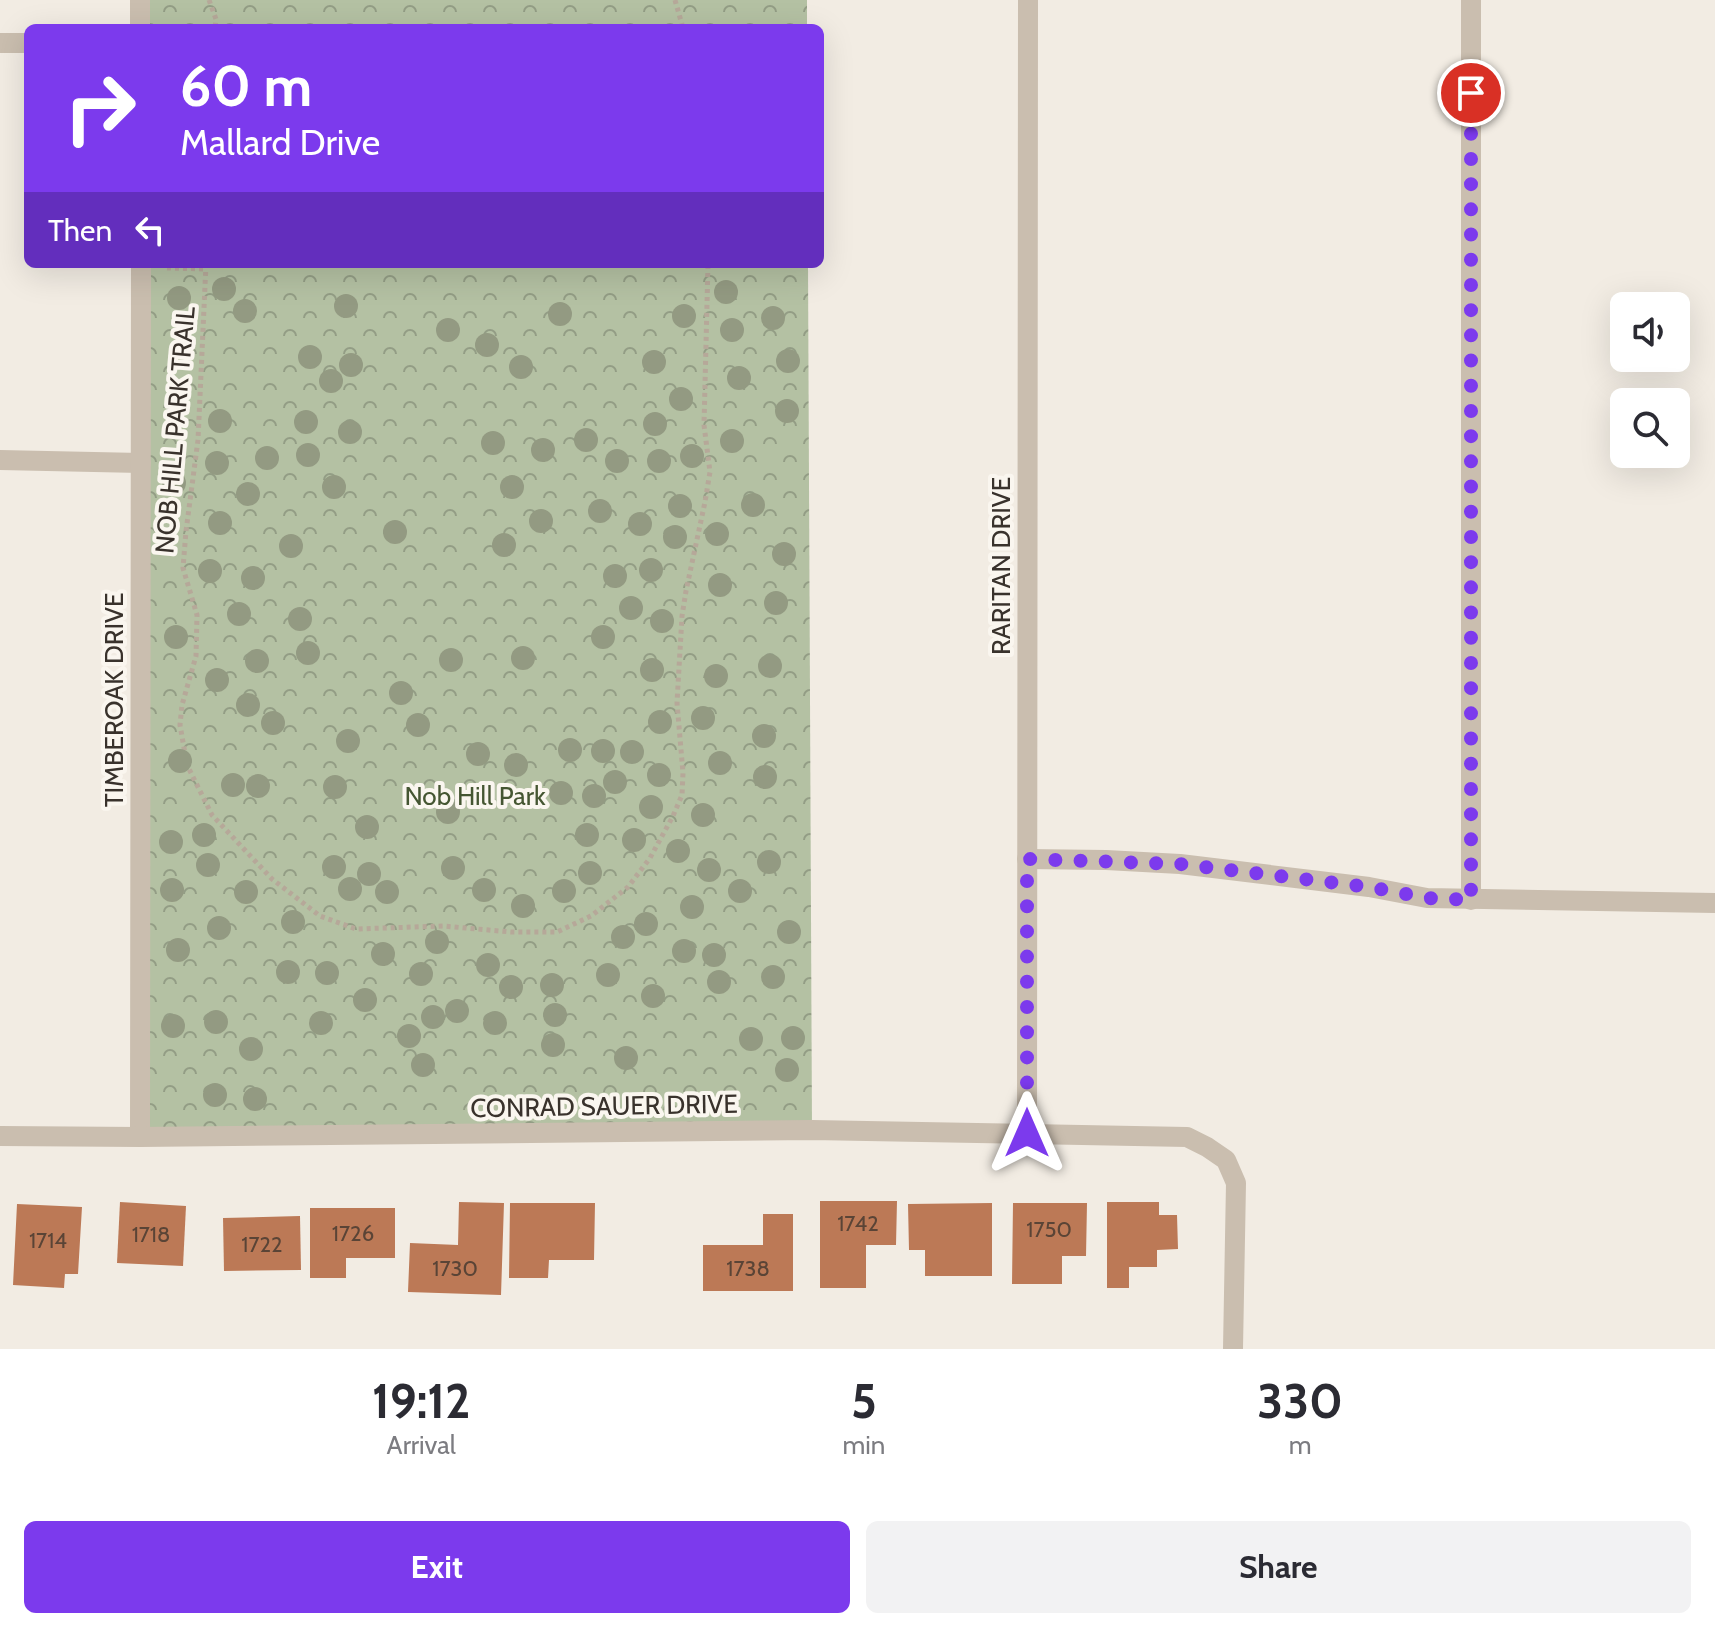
<!DOCTYPE html>
<html lang="en">
<head>
<meta charset="utf-8">
<style>
	body { margin:0; font-family:Cabin,sans-serif; background:#f2f2f3; color:#2b2b33; height:100vh; display:flex; flex-direction:column; font-size:30px; white-space:nowrap }
	* { box-sizing:border-box; margin:0 }
	p { font-size:26px; color:#7c7c81 }
	.icon { flex:none; width:44px; height:44px; fill:none; stroke:currentColor; stroke-width:2; stroke-linecap:round; stroke-linejoin:round }
	.map { position:relative; height:1349px; overflow:hidden }
	.sheet { display:flex; flex-direction:column; background:#fff; flex:1 }
	.sheet>* { flex:none }
	.guide { position:absolute; left:24px; top:24px; width:800px; height:244px; border-radius:12px; box-shadow:0 8px 32px #0002; background:#7c3aed; color:#fff; overflow:hidden }
	.buttons { position:absolute; left:1610px; top:292px; display:grid; gap:16px }
	.buttons a { display:grid; place-items:center; width:80px; height:80px; border-radius:12px; background:#fff; box-shadow:0 8px 32px #0002; font-size:40px }
	.pin { position:absolute; display:grid; place-items:center; width:68px; height:68px; color:#fff; margin:-34px; border:4px solid #fff; border-radius:50%; box-shadow:0 2px 8px #0007 }
	.me { position:absolute; width:88px; margin:-44px; rotate:0deg; stroke-linejoin:round; filter:drop-shadow(0 0 6px #0008) }
	.turn { display:flex; align-items:center; gap:28px; height:168px; padding:0 24px; font-size:36px }
	.turn .icon { width:104px; height:104px; stroke-width:2.5 }
	.turn b { display:block; font-size:56px; line-height:68px }
	.then { display:flex; align-items:center; height:76px; padding:0 24px; background:#0003; gap:16px; font-size:30px }
	.eta { display:flex; justify-content:space-evenly; align-items:center; height:136px; text-align:center }
	.eta b { font-size:48px; font-weight:700; line-height:56px }
	.action { display:flex; gap:16px; margin-top:auto; padding:16px 24px }
	.action a { flex:1; height:92px; border-radius:12px; background:#7c3aed; color:#fff; font-size:32px; font-weight:700; line-height:92px; text-align:center }
	.action a+a { background:#f2f2f3; color:#2b2b33 }
	.map>svg:first-child { display:block }
</style>
</head>
<body>
<div class="map">
<svg width="1715" height="1349" viewBox="0 0 1715 1349">
	<defs>
		<pattern id="park-crowns" width="20" height="18" patternUnits="userSpaceOnUse" patternTransform="scale(2)"><rect width="20" height="18" fill="#b4c1a3"/><path d="M2 6a3 3 0 1 1 6 0M12 15a3 3 0 1 1 6 0" fill="none" stroke="#939d85"/></pattern>
	</defs>
	<rect width="100%" height="100%" fill="#f2ece3"/>
	<!-- park -->
	<g fill="url(#park-crowns)">
		<rect x="140" y="0" width="667" height="28"/>
		<path d="M140,264H808L812,1130L140,1137Z"/>
	</g>
	<!-- building -->
	<g fill="#bc7956">
		<path d="M820,1201H897L896,1245H866V1288H820Z"/>
		<path d="M120,1202L186,1206L183,1266L117,1263Z"/>
		<path d="M459,1202L504,1203L501,1295L408,1292L410,1243L458,1245Z"/>
		<path d="M1107,1202H1159V1215H1177L1178,1249L1157,1250V1267H1129V1288H1107Z"/>
		<path d="M510,1203H595L594,1260H549L548,1278H509Z"/>
		<path d="M992,1203V1276H925V1250H909L908,1204Z"/>
		<path d="M1013,1203H1087L1086,1256H1062V1284H1012Z"/>
		<path d="M17,1204L82,1207L78,1274H65L64,1288L13,1285Z"/>
		<path d="M310,1208H395V1258H346V1278H310Z"/>
		<path d="M763,1214H793V1291H703V1245H763Z"/>
		<path d="M300,1216L301,1270L224,1271L223,1218Z"/>
	</g>
	<g fill="none" stroke-linecap="round" stroke-linejoin="round">
		<!-- path -->
		<g stroke="#b6a899" stroke-width="5" stroke-dasharray="4 4" stroke-linecap="butt">
			<path d="M209,0L216,19L215,28"/>
			<path d="M675,0L683,28"/>
			<path d="M206,264L198,440L186,531L183,568L197,615L196,656L182,705L180,725L187,765L212,815L272,879L320,916L356,929L443,926L511,932H557L591,916L628,887L650,858L673,816L682,795L683,773L677,703L682,616L686,591L705,502L710,472L704,425L708,264"/>
			<path d="M167,268L206,269"/>
		</g>
		<!-- minor -->
		<g stroke="#cabeaf" stroke-width="20">
			<path d="M140,28V0"/>
			<path d="M0,43H28"/>
			<path d="M0,460L141,463"/>
			<path d="M1027,859L1106,860L1180,864L1369,887L1427,898L1715,903"/>
			<path d="M1471,900V0"/>
			<path d="M140,1137L141,264"/>
		</g>
		<!-- tertiary -->
		<g stroke="#cabeaf" stroke-width="20">
			<path d="M1027,1133L1028,0"/>
			<path d="M0,1136L140,1137L812,1130L1187,1137L1207,1147L1226,1160L1236,1183L1233,1349"/>
		</g>
	</g>
	<!-- trees -->
	<g fill="#939a82">
		<circle cx="224" cy="289" r="12"/>
		<circle cx="726" cy="292" r="12"/>
		<circle cx="179" cy="298" r="12"/>
		<circle cx="346" cy="306" r="12"/>
		<circle cx="245" cy="311" r="12"/>
		<circle cx="560" cy="314" r="12"/>
		<circle cx="684" cy="316" r="12"/>
		<circle cx="773" cy="318" r="12"/>
		<circle cx="448" cy="330" r="12"/>
		<circle cx="732" cy="330" r="12"/>
		<circle cx="487" cy="345" r="12"/>
		<circle cx="310" cy="357" r="12"/>
		<circle cx="788" cy="361" r="12"/>
		<circle cx="654" cy="362" r="12"/>
		<circle cx="351" cy="365" r="12"/>
		<circle cx="521" cy="367" r="12"/>
		<circle cx="739" cy="378" r="12"/>
		<circle cx="331" cy="381" r="12"/>
		<circle cx="681" cy="399" r="12"/>
		<circle cx="787" cy="411" r="12"/>
		<circle cx="220" cy="421" r="12"/>
		<circle cx="306" cy="422" r="12"/>
		<circle cx="655" cy="424" r="12"/>
		<circle cx="350" cy="432" r="12"/>
		<circle cx="586" cy="440" r="12"/>
		<circle cx="732" cy="441" r="12"/>
		<circle cx="493" cy="443" r="12"/>
		<circle cx="543" cy="450" r="12"/>
		<circle cx="308" cy="455" r="12"/>
		<circle cx="692" cy="456" r="12"/>
		<circle cx="267" cy="458" r="12"/>
		<circle cx="617" cy="461" r="12"/>
		<circle cx="659" cy="461" r="12"/>
		<circle cx="217" cy="463" r="12"/>
		<circle cx="174" cy="483" r="12"/>
		<circle cx="334" cy="487" r="12"/>
		<circle cx="512" cy="487" r="12"/>
		<circle cx="248" cy="494" r="12"/>
		<circle cx="753" cy="505" r="12"/>
		<circle cx="680" cy="506" r="12"/>
		<circle cx="600" cy="511" r="12"/>
		<circle cx="541" cy="521" r="12"/>
		<circle cx="220" cy="523" r="12"/>
		<circle cx="640" cy="524" r="12"/>
		<circle cx="395" cy="532" r="12"/>
		<circle cx="717" cy="534" r="12"/>
		<circle cx="675" cy="537" r="12"/>
		<circle cx="504" cy="545" r="12"/>
		<circle cx="291" cy="546" r="12"/>
		<circle cx="784" cy="554" r="12"/>
		<circle cx="651" cy="570" r="12"/>
		<circle cx="210" cy="571" r="12"/>
		<circle cx="615" cy="576" r="12"/>
		<circle cx="253" cy="578" r="12"/>
		<circle cx="720" cy="585" r="12"/>
		<circle cx="776" cy="603" r="12"/>
		<circle cx="631" cy="608" r="12"/>
		<circle cx="239" cy="614" r="12"/>
		<circle cx="300" cy="619" r="12"/>
		<circle cx="662" cy="621" r="12"/>
		<circle cx="176" cy="637" r="12"/>
		<circle cx="603" cy="637" r="12"/>
		<circle cx="308" cy="653" r="12"/>
		<circle cx="523" cy="658" r="12"/>
		<circle cx="451" cy="660" r="12"/>
		<circle cx="257" cy="661" r="12"/>
		<circle cx="770" cy="666" r="12"/>
		<circle cx="652" cy="670" r="12"/>
		<circle cx="716" cy="676" r="12"/>
		<circle cx="217" cy="680" r="12"/>
		<circle cx="401" cy="693" r="12"/>
		<circle cx="248" cy="705" r="12"/>
		<circle cx="703" cy="718" r="12"/>
		<circle cx="660" cy="722" r="12"/>
		<circle cx="273" cy="723" r="12"/>
		<circle cx="418" cy="725" r="12"/>
		<circle cx="764" cy="736" r="12"/>
		<circle cx="348" cy="741" r="12"/>
		<circle cx="570" cy="750" r="12"/>
		<circle cx="603" cy="751" r="12"/>
		<circle cx="632" cy="752" r="12"/>
		<circle cx="478" cy="754" r="12"/>
		<circle cx="180" cy="761" r="12"/>
		<circle cx="720" cy="763" r="12"/>
		<circle cx="516" cy="765" r="12"/>
		<circle cx="659" cy="775" r="12"/>
		<circle cx="765" cy="777" r="12"/>
		<circle cx="615" cy="782" r="12"/>
		<circle cx="233" cy="785" r="12"/>
		<circle cx="258" cy="786" r="12"/>
		<circle cx="335" cy="787" r="12"/>
		<circle cx="561" cy="793" r="12"/>
		<circle cx="594" cy="796" r="12"/>
		<circle cx="651" cy="807" r="12"/>
		<circle cx="448" cy="812" r="12"/>
		<circle cx="703" cy="815" r="12"/>
		<circle cx="367" cy="827" r="12"/>
		<circle cx="204" cy="835" r="12"/>
		<circle cx="587" cy="835" r="12"/>
		<circle cx="634" cy="840" r="12"/>
		<circle cx="171" cy="842" r="12"/>
		<circle cx="678" cy="851" r="12"/>
		<circle cx="769" cy="862" r="12"/>
		<circle cx="208" cy="865" r="12"/>
		<circle cx="334" cy="867" r="12"/>
		<circle cx="453" cy="868" r="12"/>
		<circle cx="709" cy="870" r="12"/>
		<circle cx="590" cy="873" r="12"/>
		<circle cx="369" cy="874" r="12"/>
		<circle cx="350" cy="889" r="12"/>
		<circle cx="172" cy="890" r="12"/>
		<circle cx="484" cy="890" r="12"/>
		<circle cx="564" cy="891" r="12"/>
		<circle cx="740" cy="891" r="12"/>
		<circle cx="246" cy="892" r="12"/>
		<circle cx="387" cy="892" r="12"/>
		<circle cx="523" cy="906" r="12"/>
		<circle cx="692" cy="907" r="12"/>
		<circle cx="293" cy="922" r="12"/>
		<circle cx="646" cy="924" r="12"/>
		<circle cx="219" cy="928" r="12"/>
		<circle cx="789" cy="932" r="12"/>
		<circle cx="623" cy="937" r="12"/>
		<circle cx="437" cy="942" r="12"/>
		<circle cx="178" cy="950" r="12"/>
		<circle cx="684" cy="951" r="12"/>
		<circle cx="383" cy="954" r="12"/>
		<circle cx="714" cy="955" r="12"/>
		<circle cx="488" cy="965" r="12"/>
		<circle cx="288" cy="972" r="12"/>
		<circle cx="327" cy="973" r="12"/>
		<circle cx="421" cy="974" r="12"/>
		<circle cx="608" cy="975" r="12"/>
		<circle cx="773" cy="977" r="12"/>
		<circle cx="719" cy="982" r="12"/>
		<circle cx="552" cy="985" r="12"/>
		<circle cx="511" cy="987" r="12"/>
		<circle cx="653" cy="996" r="12"/>
		<circle cx="365" cy="1000" r="12"/>
		<circle cx="457" cy="1011" r="12"/>
		<circle cx="555" cy="1015" r="12"/>
		<circle cx="433" cy="1017" r="12"/>
		<circle cx="216" cy="1022" r="12"/>
		<circle cx="321" cy="1023" r="12"/>
		<circle cx="495" cy="1023" r="12"/>
		<circle cx="173" cy="1026" r="12"/>
		<circle cx="409" cy="1036" r="12"/>
		<circle cx="793" cy="1038" r="12"/>
		<circle cx="751" cy="1039" r="12"/>
		<circle cx="553" cy="1045" r="12"/>
		<circle cx="251" cy="1049" r="12"/>
		<circle cx="626" cy="1058" r="12"/>
		<circle cx="423" cy="1065" r="12"/>
		<circle cx="787" cy="1070" r="12"/>
		<circle cx="215" cy="1095" r="12"/>
		<circle cx="255" cy="1099" r="12"/>
	</g>
	<g fill="none" stroke-linecap="round" stroke-linejoin="round">
		<!-- route -->
		<path stroke="#7c3aed" stroke-width="14" stroke-dasharray="0 25.2" d="M1027,1133V859L1180,864L1369,887L1427,898L1471,900V93"/>
	</g>
	<g text-anchor="middle" dominant-baseline="central" stroke-width="8" stroke-linejoin="round" paint-order="stroke">
		<!-- number labels -->
		<g font-size="22" fill="#5a4436">
			<text x="858" y="1223">1742</text>
			<text x="1049" y="1229">1750</text>
			<text x="353" y="1233">1726</text>
			<text x="151" y="1234">1718</text>
			<text x="48" y="1240">1714</text>
			<text x="262" y="1244">1722</text>
			<text x="455" y="1268">1730</text>
			<text x="748" y="1268">1738</text>
		</g>
		<!-- street labels -->
		<g font-size="26" fill="#39322c" stroke="#faf6ef">
			<text transform="translate(175 430) rotate(-85)">NOB HILL PARK TRAIL</text>
			<text transform="translate(1001 566) rotate(-90)">RARITAN DRIVE</text>
			<text transform="translate(114 700) rotate(-90)">TIMBEROAK DRIVE</text>
			<text transform="translate(604 1106) rotate(-1)">CONRAD SAUER DRIVE</text>
		</g>
		<!-- park labels -->
		<g font-size="26" fill="#455632" stroke="#faf6ef">
			<text x="475" y="796">Nob Hill Park</text>
		</g>
	</g>
</svg>
<div class="buttons">
<a><svg class="icon" aria-label="sound" viewBox="0 0 24 24"><path d="M4 9h4l5-4v14l-5-4H4zM17 9q2 3 0 6"/></svg></a>
<a><svg class="icon" aria-label="search" viewBox="0 0 24 24"><circle cx="10" cy="10" r="6"/><path d="M15 15l6 6"/></svg></a>
</div>
<div class="pin" style="left:1471px;top:93px;background:#d93025"><svg class="icon" aria-label="arrive" viewBox="0 0 24 24"><path d="M6 21V4h12l-3 4 3 4H6"/></svg></div>
<svg class="me" style="left:1027px;top:1133px" viewBox="-20 -20 40 40"><path d="M0-17L14 15 0 8-14 15z" fill="#7c3aed" stroke="#fff" stroke-width="4"/></svg>
<div class="guide">
<div class="turn"><svg class="icon" aria-label="right" viewBox="0 0 24 24"><path d="M7 20v-9h11M14 6l5 5-5 5"/></svg><div><b>60 m</b>Mallard Drive</div></div>
<div class="then">Then<svg class="icon" aria-label="left" viewBox="0 0 24 24"><path d="M17 20v-9H6M10 6l-5 5 5 5"/></svg></div>
</div>
</div>
<section class="sheet">
<div class="eta">
<div><b>19:12</b><p>Arrival</p></div>
<div><b>5</b><p>min</p></div>
<div><b>330</b><p>m</p></div>
</div>
<div class="action"><a>Exit</a><a>Share</a></div>
</section>
</body>
</html>
